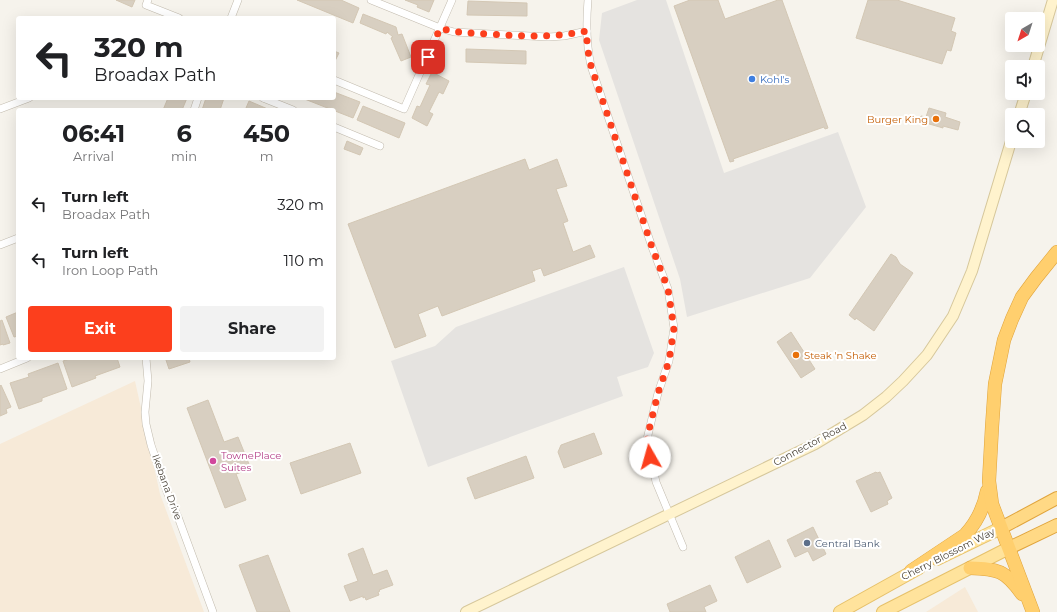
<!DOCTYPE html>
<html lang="en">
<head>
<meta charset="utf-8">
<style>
	body { margin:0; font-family:Montserrat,sans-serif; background:#f2f2f2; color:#202124; height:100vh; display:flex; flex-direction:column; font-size:15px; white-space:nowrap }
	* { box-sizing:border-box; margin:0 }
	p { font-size:13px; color:#757577 }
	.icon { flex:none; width:22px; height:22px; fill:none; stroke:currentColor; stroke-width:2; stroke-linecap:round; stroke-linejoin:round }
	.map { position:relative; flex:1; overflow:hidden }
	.details { position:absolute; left:16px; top:108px; width:320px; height:252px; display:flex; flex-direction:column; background:#fff; border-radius:4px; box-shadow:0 4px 16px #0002 }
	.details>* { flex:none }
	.top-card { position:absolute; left:16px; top:16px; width:320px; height:84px; border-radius:4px; box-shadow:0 4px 16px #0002; background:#fff; color:#202124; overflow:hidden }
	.needle { width:26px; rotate:219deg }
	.tools { position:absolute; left:1005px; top:12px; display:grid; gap:8px }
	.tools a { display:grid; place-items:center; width:40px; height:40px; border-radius:4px; background:#fff; box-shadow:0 4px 16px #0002; font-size:20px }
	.pin { position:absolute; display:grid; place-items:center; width:34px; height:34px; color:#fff; margin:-17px; border-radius:8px; box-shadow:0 2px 6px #0006 }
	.me { position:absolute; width:44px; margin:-22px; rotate:353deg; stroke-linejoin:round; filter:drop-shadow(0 0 3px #0008) }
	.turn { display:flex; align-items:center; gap:14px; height:84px; padding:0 12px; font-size:18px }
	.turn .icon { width:52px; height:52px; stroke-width:2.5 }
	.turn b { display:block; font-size:28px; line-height:34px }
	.eta { display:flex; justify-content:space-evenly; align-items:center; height:68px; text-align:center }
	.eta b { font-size:24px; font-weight:700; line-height:28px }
	.action { display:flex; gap:8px; margin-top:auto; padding:8px 12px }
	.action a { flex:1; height:46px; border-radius:4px; background:#fc3f1d; color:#fff; font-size:16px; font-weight:700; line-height:46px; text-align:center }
	.action a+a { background:#f2f2f2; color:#202124 }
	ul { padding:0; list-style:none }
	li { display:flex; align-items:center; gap:12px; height:56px; padding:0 12px }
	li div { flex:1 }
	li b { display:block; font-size:15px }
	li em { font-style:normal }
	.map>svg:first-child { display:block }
</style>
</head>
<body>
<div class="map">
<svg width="1057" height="612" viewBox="0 0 1057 612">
	<rect width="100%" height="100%" fill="#f6f3ec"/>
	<!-- commercial -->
	<g fill="#f7ead8">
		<path d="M135,381L160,494L204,612H0V444Z"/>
		<path d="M965,587L978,612H926Z"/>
	</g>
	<!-- parking -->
	<g fill="#e5e3e0">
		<path d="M637,0H666L724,173L838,132L866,207L810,278L687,317L680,279L599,40L602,13Z"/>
		<path d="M624,267L654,353L648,367L617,377L623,396L428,467L391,361L435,346L456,327Z"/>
	</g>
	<!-- building -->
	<g fill="#d8cfc1" stroke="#d3c7b4">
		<path d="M116,0H135L132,7Z"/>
		<path d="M297,0H341L359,8L353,23Z"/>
		<path d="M405,0H434L429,12L417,7L418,5Z"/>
		<path d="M690,0H718L725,19L778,0H782L828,128L825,129L824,127L733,159L734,161L730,162L674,6Z"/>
		<path d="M868,0H897L955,18L951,31L956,33L951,51L947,50L942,64L856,38Z"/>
		<path d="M468,1L527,3V16L467,15Z"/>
		<path d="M363,14L396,27L398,35L402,34L411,57L401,61L391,38L393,37L387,32L386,34L360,23Z"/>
		<path d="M466,49L526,51V64L466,62Z"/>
		<path d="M334,51L339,53L334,63Z"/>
		<path d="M432,72L449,81L443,94L439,92L429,112L433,114L427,126L412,118L417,106L420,107L430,85L426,84Z"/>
		<path d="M334,92L360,102L353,118L302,98H334Z"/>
		<path d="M168,98H187L182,110H163Z"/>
		<path d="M206,98H224L220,110H202Z"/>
		<path d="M249,101L270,110H250L246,108Z"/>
		<path d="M363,106L405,123L399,138L357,120Z"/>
		<path d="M929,108L946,113L945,117L960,122L958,130L943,126V128L919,121L921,116L926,117Z"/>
		<path d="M347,141L363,148L360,155L344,149Z"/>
		<path d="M525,159L529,170L557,159L567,186L556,189L568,221L563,223L573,252L590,245L595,257L544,276L541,268L532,271L535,281L442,316L438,306L418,314L426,336L395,348L348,224Z"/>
		<path d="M891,254L896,257L900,264L913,273L874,331L856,318L855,320L849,315Z"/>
		<path d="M18,312V336L14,337L6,317Z"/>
		<path d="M2,320L10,343L3,345V344L0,345V321Z"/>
		<path d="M791,332L815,369L801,378L777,342Z"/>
		<path d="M73,358H117L120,367L95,376L96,378L72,387L63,361Z"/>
		<path d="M168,358H189L190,362L169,369L166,360Z"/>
		<path d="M58,363L67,389L42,398V401L19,409L10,383L29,377L28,374Z"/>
		<path d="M1,385L11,407L6,409L7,413L0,416V386Z"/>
		<path d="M208,400L224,442L238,437L251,469L236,474L246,500L225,508L187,408Z"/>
		<path d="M594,433L602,454L564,468L558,452L561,445Z"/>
		<path d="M350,443L361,473L301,494L290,463Z"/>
		<path d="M526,456L534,478L475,499L467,478Z"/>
		<path d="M876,472L877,473L880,472L892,498L887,501L888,504L871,512L856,481Z"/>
		<path d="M813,527L826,554L813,561L808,551L795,557L787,540Z"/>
		<path d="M769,540L781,567L747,583L735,557Z"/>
		<path d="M363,548L373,575L387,570L393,585L379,590L380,591L378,592L379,595L366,600L365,597L363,598V596L350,601L344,586L358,581L348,554Z"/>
		<path d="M268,555L290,612H257L239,565Z"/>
		<path d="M710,585L717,601L704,607L706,612H670L667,604Z"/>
	</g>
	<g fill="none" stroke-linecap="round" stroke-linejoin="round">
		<defs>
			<g id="minor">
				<path d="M148,0L146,5L179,18"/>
				<path d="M371,0L440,28L454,32L548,37L564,36L587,31"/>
				<path d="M588,0C586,23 586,43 591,66L652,247L668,289L674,328L669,361L658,393L647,439L656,482L683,547"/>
				<path d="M231,18L238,0"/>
				<path d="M334,80L404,109L452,0"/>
				<path d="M263,98L293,110"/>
				<path d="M0,109L29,98"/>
				<path d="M194,110L198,98"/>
				<path d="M334,127L380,146"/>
				<path d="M0,245L18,238"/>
				<path d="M146,358L148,381L145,412L146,424L151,445L167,492L178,517L213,612"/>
				<path d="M0,369L27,358"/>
			</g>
			<g id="secondary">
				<path d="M1033,67L1053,0"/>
				<path d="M1019,115L1026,93"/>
				<path d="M466,612L815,444L863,415L886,397L903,381L927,355L953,316L972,271L1012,138"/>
			</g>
			<g id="primary">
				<path d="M937,559L1001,528"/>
				<path d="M840,612L919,568"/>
				<path d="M883,612L1009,548"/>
			</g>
			<g id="trunk">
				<path d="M1001,528L1057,498"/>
				<path d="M1009,548L1057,525"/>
			</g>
			<g id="motorway">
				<path d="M970,568C998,569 1005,570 1022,594"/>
				<path d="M911,571L965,535C976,523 984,507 987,491"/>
				<path d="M1033,612L992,504L989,481L992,427L995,384L1004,340L1012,319L1022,297L1036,278L1057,252"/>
			</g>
		</defs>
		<!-- minor casing -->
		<use href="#minor" stroke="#c2bbae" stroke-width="8"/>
		<!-- secondary casing -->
		<use href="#secondary" stroke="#d6c79b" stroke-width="12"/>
		<!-- primary casing -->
		<use href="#primary" stroke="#e6c16a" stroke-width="14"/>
		<!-- trunk casing -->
		<use href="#trunk" stroke="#e0a43c" stroke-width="14"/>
		<!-- motorway casing -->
		<use href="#motorway" stroke="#e0a43c" stroke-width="14"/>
		<!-- minor -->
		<use href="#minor" stroke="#fff" stroke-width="7"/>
		<!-- secondary -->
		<use href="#secondary" stroke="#fff3cd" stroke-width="10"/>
		<!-- primary -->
		<use href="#primary" stroke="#ffe39c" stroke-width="12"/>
		<!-- trunk -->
		<use href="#trunk" stroke="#ffd985" stroke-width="12"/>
		<!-- motorway -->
		<use href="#motorway" stroke="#ffcf6e" stroke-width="13"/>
	</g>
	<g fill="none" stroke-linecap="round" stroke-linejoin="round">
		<!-- route -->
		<path stroke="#fc3f1d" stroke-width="7" stroke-dasharray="0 12.6" d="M428,57L440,28C456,33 472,33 489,34C523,36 553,38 587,31V46L591,66L652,247L668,289L674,328L669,361L658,393L647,438L650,457"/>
	</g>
	<!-- markers -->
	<circle fill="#3f7fe0" stroke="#fff" stroke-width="1.5" cx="752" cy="79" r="4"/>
	<g fill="#e8710a" stroke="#fff" stroke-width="1.5">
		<circle cx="936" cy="119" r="4"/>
		<circle cx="796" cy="355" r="4"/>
	</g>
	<circle fill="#d1479c" stroke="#fff" stroke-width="1.5" cx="213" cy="461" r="4"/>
	<circle fill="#5c6f8a" stroke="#fff" stroke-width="1.5" cx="807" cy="543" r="4"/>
	<g text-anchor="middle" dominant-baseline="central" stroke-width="4" stroke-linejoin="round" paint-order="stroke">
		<!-- shop labels -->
		<g font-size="10" fill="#366cbe" stroke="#fff" text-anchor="start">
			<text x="760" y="79">Kohl's</text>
		</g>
		<!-- food labels -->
		<g font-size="10" fill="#c56008" stroke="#fff" text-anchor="end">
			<text x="928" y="119">Burger King</text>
			<text x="804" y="355" text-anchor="start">Steak 'n Shake</text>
		</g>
		<!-- street labels -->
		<g font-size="10" fill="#4b4439" stroke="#fff">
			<text transform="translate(810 444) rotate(-28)">Connector Road</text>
			<text transform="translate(167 487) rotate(70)">Ikebana Drive</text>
			<text transform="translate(948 554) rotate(-27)">Cherry Blossom Way</text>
		</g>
		<!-- hotel labels -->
		<g font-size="10" fill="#b23c85" stroke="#fff" text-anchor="start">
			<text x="221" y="455">TownePlace<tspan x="221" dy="12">Suites</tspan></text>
		</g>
		<!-- service labels -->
		<g font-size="10" fill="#4e5e75" stroke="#fff" text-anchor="start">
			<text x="815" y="543">Central Bank</text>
		</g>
	</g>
</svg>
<div class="tools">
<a><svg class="needle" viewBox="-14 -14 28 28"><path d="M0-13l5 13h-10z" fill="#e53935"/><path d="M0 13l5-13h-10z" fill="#757577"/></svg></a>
<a><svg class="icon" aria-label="sound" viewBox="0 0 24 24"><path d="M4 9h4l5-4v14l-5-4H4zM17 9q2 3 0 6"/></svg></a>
<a><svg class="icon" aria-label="search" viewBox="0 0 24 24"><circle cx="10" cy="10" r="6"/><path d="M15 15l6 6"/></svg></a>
</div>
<div class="pin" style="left:428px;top:57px;background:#d93025"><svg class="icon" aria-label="arrive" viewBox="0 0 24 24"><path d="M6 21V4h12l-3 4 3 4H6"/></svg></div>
<svg class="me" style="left:650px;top:457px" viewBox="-20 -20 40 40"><circle r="19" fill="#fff"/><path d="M0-13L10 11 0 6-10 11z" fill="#fc3f1d"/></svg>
<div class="top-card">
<div class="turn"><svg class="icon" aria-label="left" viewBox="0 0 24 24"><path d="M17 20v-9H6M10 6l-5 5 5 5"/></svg><div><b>320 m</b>Broadax Path</div></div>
</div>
<section class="details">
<div class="eta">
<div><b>06:41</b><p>Arrival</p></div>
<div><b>6</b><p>min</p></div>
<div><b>450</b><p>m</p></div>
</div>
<ul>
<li><svg class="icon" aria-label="left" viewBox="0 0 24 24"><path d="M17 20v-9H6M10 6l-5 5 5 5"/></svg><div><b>Turn left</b><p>Broadax Path</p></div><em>320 m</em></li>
<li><svg class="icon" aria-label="left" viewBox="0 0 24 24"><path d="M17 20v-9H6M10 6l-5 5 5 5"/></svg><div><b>Turn left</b><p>Iron Loop Path</p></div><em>110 m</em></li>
</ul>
<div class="action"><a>Exit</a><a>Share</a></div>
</section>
</div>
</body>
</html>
